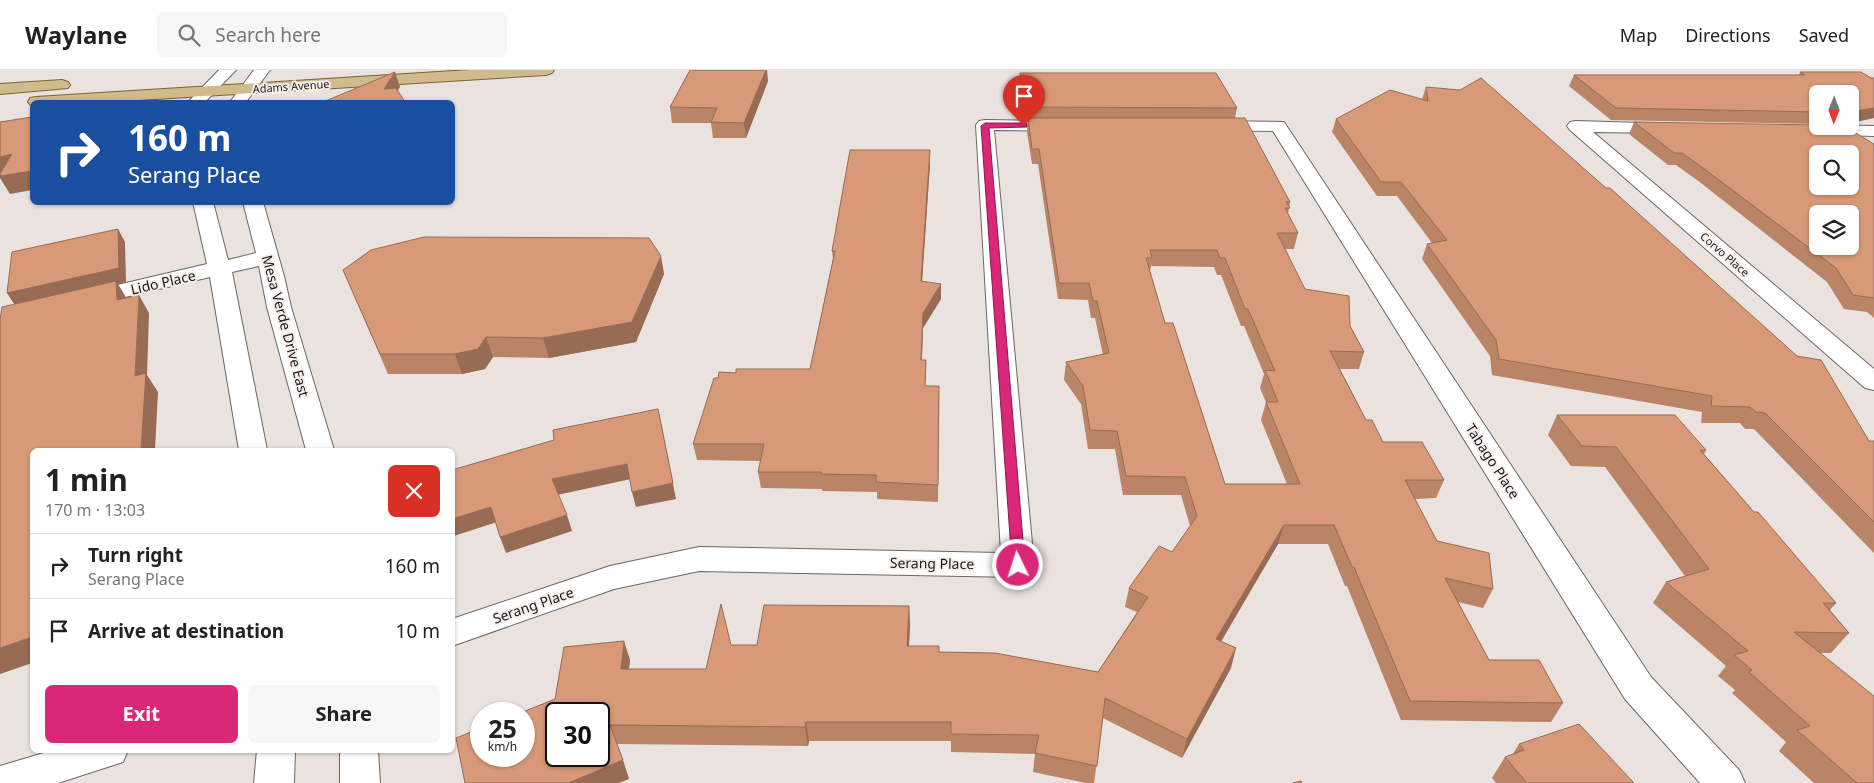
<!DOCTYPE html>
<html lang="en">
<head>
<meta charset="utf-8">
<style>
	body { margin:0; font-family:"Noto Sans",sans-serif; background:#f6f6f6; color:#222; height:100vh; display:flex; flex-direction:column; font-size:19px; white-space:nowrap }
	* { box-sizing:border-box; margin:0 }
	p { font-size:16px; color:#767676 }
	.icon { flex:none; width:28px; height:28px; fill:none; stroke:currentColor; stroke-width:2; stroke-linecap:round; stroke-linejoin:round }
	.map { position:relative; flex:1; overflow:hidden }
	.details { position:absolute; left:30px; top:378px; width:425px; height:305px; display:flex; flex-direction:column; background:#fff; border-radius:8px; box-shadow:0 1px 4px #0004 }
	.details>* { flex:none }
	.banner { position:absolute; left:30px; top:30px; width:425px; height:105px; border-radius:8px; box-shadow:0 1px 4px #0004; background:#1a4fa0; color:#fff; overflow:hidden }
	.needle { width:32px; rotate:181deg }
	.controls { position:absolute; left:1809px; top:15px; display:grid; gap:10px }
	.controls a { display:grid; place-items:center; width:50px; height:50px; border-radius:8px; background:#fff; box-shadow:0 1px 4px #0004; font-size:25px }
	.speed { position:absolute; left:470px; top:632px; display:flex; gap:10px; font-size:25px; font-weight:700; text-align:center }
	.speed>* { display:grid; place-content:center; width:65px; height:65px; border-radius:50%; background:#fff; box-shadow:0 1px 4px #0004; line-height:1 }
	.speed small { font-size:12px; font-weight:400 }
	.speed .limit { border:2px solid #111; border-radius:8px; background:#fff; color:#111 }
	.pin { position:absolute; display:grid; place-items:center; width:42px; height:42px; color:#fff; margin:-51px -21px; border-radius:50% 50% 50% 0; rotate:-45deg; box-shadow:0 0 5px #0007 }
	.pin .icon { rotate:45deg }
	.me { position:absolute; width:55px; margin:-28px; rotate:356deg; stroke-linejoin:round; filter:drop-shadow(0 0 4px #0008) }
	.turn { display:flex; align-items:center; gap:18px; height:105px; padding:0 15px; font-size:22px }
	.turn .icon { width:65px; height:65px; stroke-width:2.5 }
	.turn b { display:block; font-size:35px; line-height:42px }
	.round { display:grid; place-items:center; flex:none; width:52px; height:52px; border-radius:8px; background:#f6f6f6 }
	.summary { display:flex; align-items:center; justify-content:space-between; height:85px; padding:0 15px }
	h1 { font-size:30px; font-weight:700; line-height:38px }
	.primary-button { display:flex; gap:10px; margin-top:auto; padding:10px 15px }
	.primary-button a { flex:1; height:58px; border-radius:8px; background:#db2777; color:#fff; font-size:20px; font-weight:700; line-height:58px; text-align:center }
	.primary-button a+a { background:#f6f6f6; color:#222 }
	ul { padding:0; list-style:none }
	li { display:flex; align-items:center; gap:15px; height:65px; padding:0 15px; border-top:1px solid #e0e0e0 }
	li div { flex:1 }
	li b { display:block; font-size:19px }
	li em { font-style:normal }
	header { display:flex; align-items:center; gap:30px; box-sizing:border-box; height:70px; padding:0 25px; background:#fff; border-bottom:1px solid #e0e0e0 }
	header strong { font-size:24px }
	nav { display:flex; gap:28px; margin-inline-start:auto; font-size:18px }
	.search { width:350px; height:45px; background:#f6f6f6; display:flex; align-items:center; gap:12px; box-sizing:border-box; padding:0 18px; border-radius:8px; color:#767676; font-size:19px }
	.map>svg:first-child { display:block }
</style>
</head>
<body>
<header>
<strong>Waylane</strong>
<div class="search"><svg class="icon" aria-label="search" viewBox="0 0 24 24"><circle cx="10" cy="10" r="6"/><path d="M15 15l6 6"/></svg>Search here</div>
<nav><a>Map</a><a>Directions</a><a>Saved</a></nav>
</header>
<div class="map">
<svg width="1874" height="713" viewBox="0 0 1874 713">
	<rect width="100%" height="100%" fill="#e9e2de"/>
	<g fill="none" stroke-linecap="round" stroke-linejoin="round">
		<defs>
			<g id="minor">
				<path d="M219,0H236L205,32H188Z"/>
				<path d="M254,0H270L246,32H230Z"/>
				<path d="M985,50L1065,51L1071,52L1074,56L1071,60L1065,61L994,60L1034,495L1029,503L1018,507L699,501L614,519L452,576V549L610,496L699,477L1001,483L976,55L979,51Z"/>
				<path d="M1211,51L1284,52L1651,607L1739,700L1745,713H1700L1625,629L1273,61L1205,60L1202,56L1205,52Z"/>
				<path d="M1576,51L1676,54L1679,58L1676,62L1670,63L1593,62L1874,299V320L1865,318L1570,60L1567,56L1570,52Z"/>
				<path d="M1813,55L1874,56V66L1807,64L1804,60L1807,56Z"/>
				<path d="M193,132H213L228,190L256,183L243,132H263L284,206L291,237L334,380H306L267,237L259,196L232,202L267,380H239L210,207L87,236L79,234L75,229L79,224L207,194Z"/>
				<path d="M54,680H128L123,692L58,713H0V696Z"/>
				<path d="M257,680H295L294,713H254Z"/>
				<path d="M340,680H378L380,713H340Z"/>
			</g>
			<g id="major">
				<path d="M470,0H554L552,3L546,5L107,32H32V36L28,32L30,28L36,27Z"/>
				<path d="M62,10L68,12L70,15L68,18L0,24V14Z"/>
			</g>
		</defs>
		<!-- minor casing -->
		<use href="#minor" stroke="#6d6763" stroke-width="2"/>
		<!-- major casing -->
		<use href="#major" stroke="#7b6431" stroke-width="2"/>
		<!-- minor -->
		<use href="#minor" fill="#fff" fill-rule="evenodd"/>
		<!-- major -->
		<use href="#major" fill="#cfbb8c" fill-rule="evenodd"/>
	</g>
	<!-- wall -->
	<g fill="#ba8467" fill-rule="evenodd">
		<path d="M1800,2L1874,8V48L1850,53V24H1818V54L1611,50L1569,16L1574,5H1799Z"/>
		<path d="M1020,3L1237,38L1235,48L1290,132L1288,144L1298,163L1294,179H1285L1305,219L1350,256L1364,282L1359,299H1340L1366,350L1383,372L1444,410L1436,428L1414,429L1437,471L1493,519L1483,538L1458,532L1489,590L1563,633L1551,652L1401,650L1347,516H1345L1328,474H1278L1221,572L1231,598L1182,688L1103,648L1094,713H1086L1033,702L1035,684L951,682V671H809L808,676L617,674L629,709L555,629L630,590L629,599H706L731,575H757L909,536L910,555L909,576L939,582L1098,602L1137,542L1125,537L1129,518L1172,482L1190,456L1181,425H1123L1115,379H1088L1081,334L1064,310L1066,292L1103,285L1095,248H1091L1088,230L1058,229L1038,94H1032L1027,62L1028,48H1025L1020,14ZM1151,196L1214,197L1217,205H1221L1241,256H1244L1264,304L1260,318L1266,332L1261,350L1287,414H1225L1165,253L1150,201Z"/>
		<path d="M768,11L746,68H713L711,53H672L670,37Z"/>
		<path d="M1426,17L1869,371H1874V483L1754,359H1745L1740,353H1701L1702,342L1492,305L1490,286L1422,189L1427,174L1432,173L1397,126H1377L1332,62L1336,49L1422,29Z"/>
		<path d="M1634,52L1874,74V248L1867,242L1844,239L1827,212L1697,110L1676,95H1668L1629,64Z"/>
		<path d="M930,94L922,211L941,229L923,258L922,290L926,306L925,316H939L938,432L877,429V422L822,421V419L761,418L758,402L761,391L697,390L693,374L718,308L736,303L810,299L833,189L832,181Z"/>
		<path d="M343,200L664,204L636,272L549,288L493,287L485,299L462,304H388Z"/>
		<path d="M1557,345L1706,380L1704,384L1754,442L1836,533L1830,540L1849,563L1831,583H1821L1874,713H1814L1779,681L1786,672L1732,623L1735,620L1718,606L1726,596L1653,533L1666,512L1685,506L1605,397L1571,396L1548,365Z"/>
		<path d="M1519,674L1634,713H1496L1492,708L1505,687L1513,684Z"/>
	</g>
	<!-- shaded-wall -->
	<g fill="#976b54">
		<path d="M766,0H767L768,11L746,68L744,53Z"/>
		<path d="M395,2L400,17L391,32L384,19Z"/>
		<path d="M1874,38V48L1850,53V42Z"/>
		<path d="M930,80V94L921,226V211Z"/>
		<path d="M12,84L32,101V120L10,124L0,108V87Z"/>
		<path d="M118,159L125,172L126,212L118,214L127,229L16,237L7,223Z"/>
		<path d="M661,186L664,204L636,272L549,288L543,268Z"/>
		<path d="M941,214V229L923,258L921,306V290L923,243Z"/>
		<path d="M139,225L149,243L147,305L158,322L155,380H141L135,306Z"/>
		<path d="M486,267L493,287L485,299L462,304L455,284Z"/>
		<path d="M661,354L676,429L636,437L632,422Z"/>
		<path d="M627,394L631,409L557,425L552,409Z"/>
		<path d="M491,437L497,452L454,466L452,463V449Z"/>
		<path d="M567,445L572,461L506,483L500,467Z"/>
		<path d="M1284,455L1278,474L1211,588L1216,569Z"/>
		<path d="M909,536L910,555L908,595L907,576Z"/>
		<path d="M32,567V593L0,604V578Z"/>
		<path d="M624,571L630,590L626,618L621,599Z"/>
		<path d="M1236,578L1231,598L1182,688L1187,669Z"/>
		<path d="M806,652L809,671L808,676L805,657Z"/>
		<path d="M623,690L629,709L619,713H568Z"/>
	</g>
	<!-- building -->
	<g fill="#d89978" stroke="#976b54" fill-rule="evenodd">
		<path d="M690,0H766L744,53L711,52L717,38L670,37Z"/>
		<path d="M395,2L384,19L396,18L405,32H323Z"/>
		<path d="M1800,2H1861L1871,8H1874V38L1850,42V24H1818V42L1616,38L1574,5H1805Z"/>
		<path d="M1020,3H1216L1237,38L1025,37Z"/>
		<path d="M1481,8L1606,118H1610L1797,286L1821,290L1869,371H1874V452L1765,343L1756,342L1750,337L1711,336L1712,326L1499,289L1496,270L1427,174L1447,170L1401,112H1381L1336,49L1390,20L1428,31L1426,17L1460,20Z"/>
		<path d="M32,47V101L0,106V104L12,84L0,87V52Z"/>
		<path d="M1028,48H1245L1290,132H1286L1290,138H1285L1298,163H1277L1305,219L1349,226L1350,256L1364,282L1330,281L1366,350H1372L1383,372H1422L1444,410H1405L1437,471L1489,483L1493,519L1445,508L1489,590H1539L1563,633L1410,631L1354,497H1352L1334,455H1284L1216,569L1236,578L1187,669L1105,628L1097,696L1035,683L1039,665L951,664V652H806L805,657L610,655L623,690L568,713H465L456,668L481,658V686H524V644H518L555,629L564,577L624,571L621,599H706L721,534L731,575H757L764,535L909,536L907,576H939V582L995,583L1098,602L1148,527L1129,518L1159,476L1172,482L1197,446L1185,407L1126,406L1117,361L1090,360L1083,316L1066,292L1109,283L1097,231H1093L1089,213H1059L1039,79H1032ZM1150,180H1217L1220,188H1225L1245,239H1248L1275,301L1265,300L1278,332H1266L1300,414H1225L1173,253H1165L1146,188H1152ZM556,644H599V686H556Z"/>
		<path d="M1634,52L1818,55V56H1844L1874,74V228L1853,225L1836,198L1703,98L1682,83H1674ZM1818,84H1850V116H1818ZM1818,144H1850V176H1818Z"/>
		<path d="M850,80H930L921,211L941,214L923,243L921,290H926L925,316H939L938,415L876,412V405L821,404V402H758L764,374H693L714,308H718L719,302L736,303V299H810L835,181H832Z"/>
		<path d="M118,159L119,198L7,223L12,182Z"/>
		<path d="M424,167L649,168L661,186L632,252L543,268L486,267L478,279L455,284H380L343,200L371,180Z"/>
		<path d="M116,211L117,230L139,225L135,306L146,303L141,380H32V567L0,578V250L2,237Z"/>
		<path d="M658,339L673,413L632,422L627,394L552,409L567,445L500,467L491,437L452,449V400L554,370L553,360Z"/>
		<path d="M1557,345H1675L1706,380H1700L1754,442H1758L1836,533H1823L1849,563L1794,562L1874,626V713H1857L1797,660L1810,656L1749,602L1752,600L1734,585L1748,581L1666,512L1709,499L1616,377L1582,376Z"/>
		<path d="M1579,654L1634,713H1527L1505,687L1524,680L1519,674Z"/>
		<path d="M1301,711L1302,713H1293Z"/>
	</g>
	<!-- route -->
	<path fill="#db2777" stroke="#8e194d" d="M1024,53L1027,54V57L989,58L1025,495L1023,499H1014L1012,495L981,56L985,53Z"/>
	<g text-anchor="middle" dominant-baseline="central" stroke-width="4" stroke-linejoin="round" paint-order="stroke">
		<!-- far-street labels -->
		<g font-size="11" fill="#1b1917" stroke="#f7efeb">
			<text transform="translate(291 16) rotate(-4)">Adams Avenue</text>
			<text transform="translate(1725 184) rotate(41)">Corvo Place</text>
		</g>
		<!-- street labels -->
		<g font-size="14" fill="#1b1917" stroke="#f7efeb">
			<text transform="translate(163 212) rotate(-13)">Lido Place</text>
			<text transform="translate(286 256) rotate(75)">Mesa Verde Drive East</text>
			<text transform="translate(1493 391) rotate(57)">Tabago Place</text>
			<text transform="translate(932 493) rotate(1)">Serang Place</text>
			<text transform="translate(533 535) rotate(-19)">Serang Place</text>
		</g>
	</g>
</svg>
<div class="controls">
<a><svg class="needle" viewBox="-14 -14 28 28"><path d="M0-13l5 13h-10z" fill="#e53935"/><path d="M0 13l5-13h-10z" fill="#767676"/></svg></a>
<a><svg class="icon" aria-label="search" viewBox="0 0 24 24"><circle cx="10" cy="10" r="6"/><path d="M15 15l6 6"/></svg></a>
<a><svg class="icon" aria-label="layers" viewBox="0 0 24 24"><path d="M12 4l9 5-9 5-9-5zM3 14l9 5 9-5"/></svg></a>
</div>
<div class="speed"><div>25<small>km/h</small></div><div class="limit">30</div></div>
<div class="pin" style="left:1024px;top:56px;background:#d93025"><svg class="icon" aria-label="arrive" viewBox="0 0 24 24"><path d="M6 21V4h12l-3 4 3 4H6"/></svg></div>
<svg class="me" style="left:1018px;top:495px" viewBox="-20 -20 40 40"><circle r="17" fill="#db2777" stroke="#fff" stroke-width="3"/><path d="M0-11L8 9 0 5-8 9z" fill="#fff"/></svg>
<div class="banner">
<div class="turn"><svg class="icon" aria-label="right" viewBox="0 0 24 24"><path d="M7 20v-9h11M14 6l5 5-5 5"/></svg><div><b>160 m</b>Serang Place</div></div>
</div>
<section class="details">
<div class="summary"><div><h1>1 min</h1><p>170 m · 13:03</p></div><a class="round" style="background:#d93025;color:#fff"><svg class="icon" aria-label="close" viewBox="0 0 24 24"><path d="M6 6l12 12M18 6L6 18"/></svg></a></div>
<ul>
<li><svg class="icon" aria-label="right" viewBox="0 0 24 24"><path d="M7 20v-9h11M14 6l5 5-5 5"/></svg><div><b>Turn right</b><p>Serang Place</p></div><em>160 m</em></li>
<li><svg class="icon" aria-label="arrive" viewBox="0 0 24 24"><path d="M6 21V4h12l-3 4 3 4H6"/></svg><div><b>Arrive at destination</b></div><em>10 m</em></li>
</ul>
<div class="primary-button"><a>Exit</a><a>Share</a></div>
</section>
</div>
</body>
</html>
